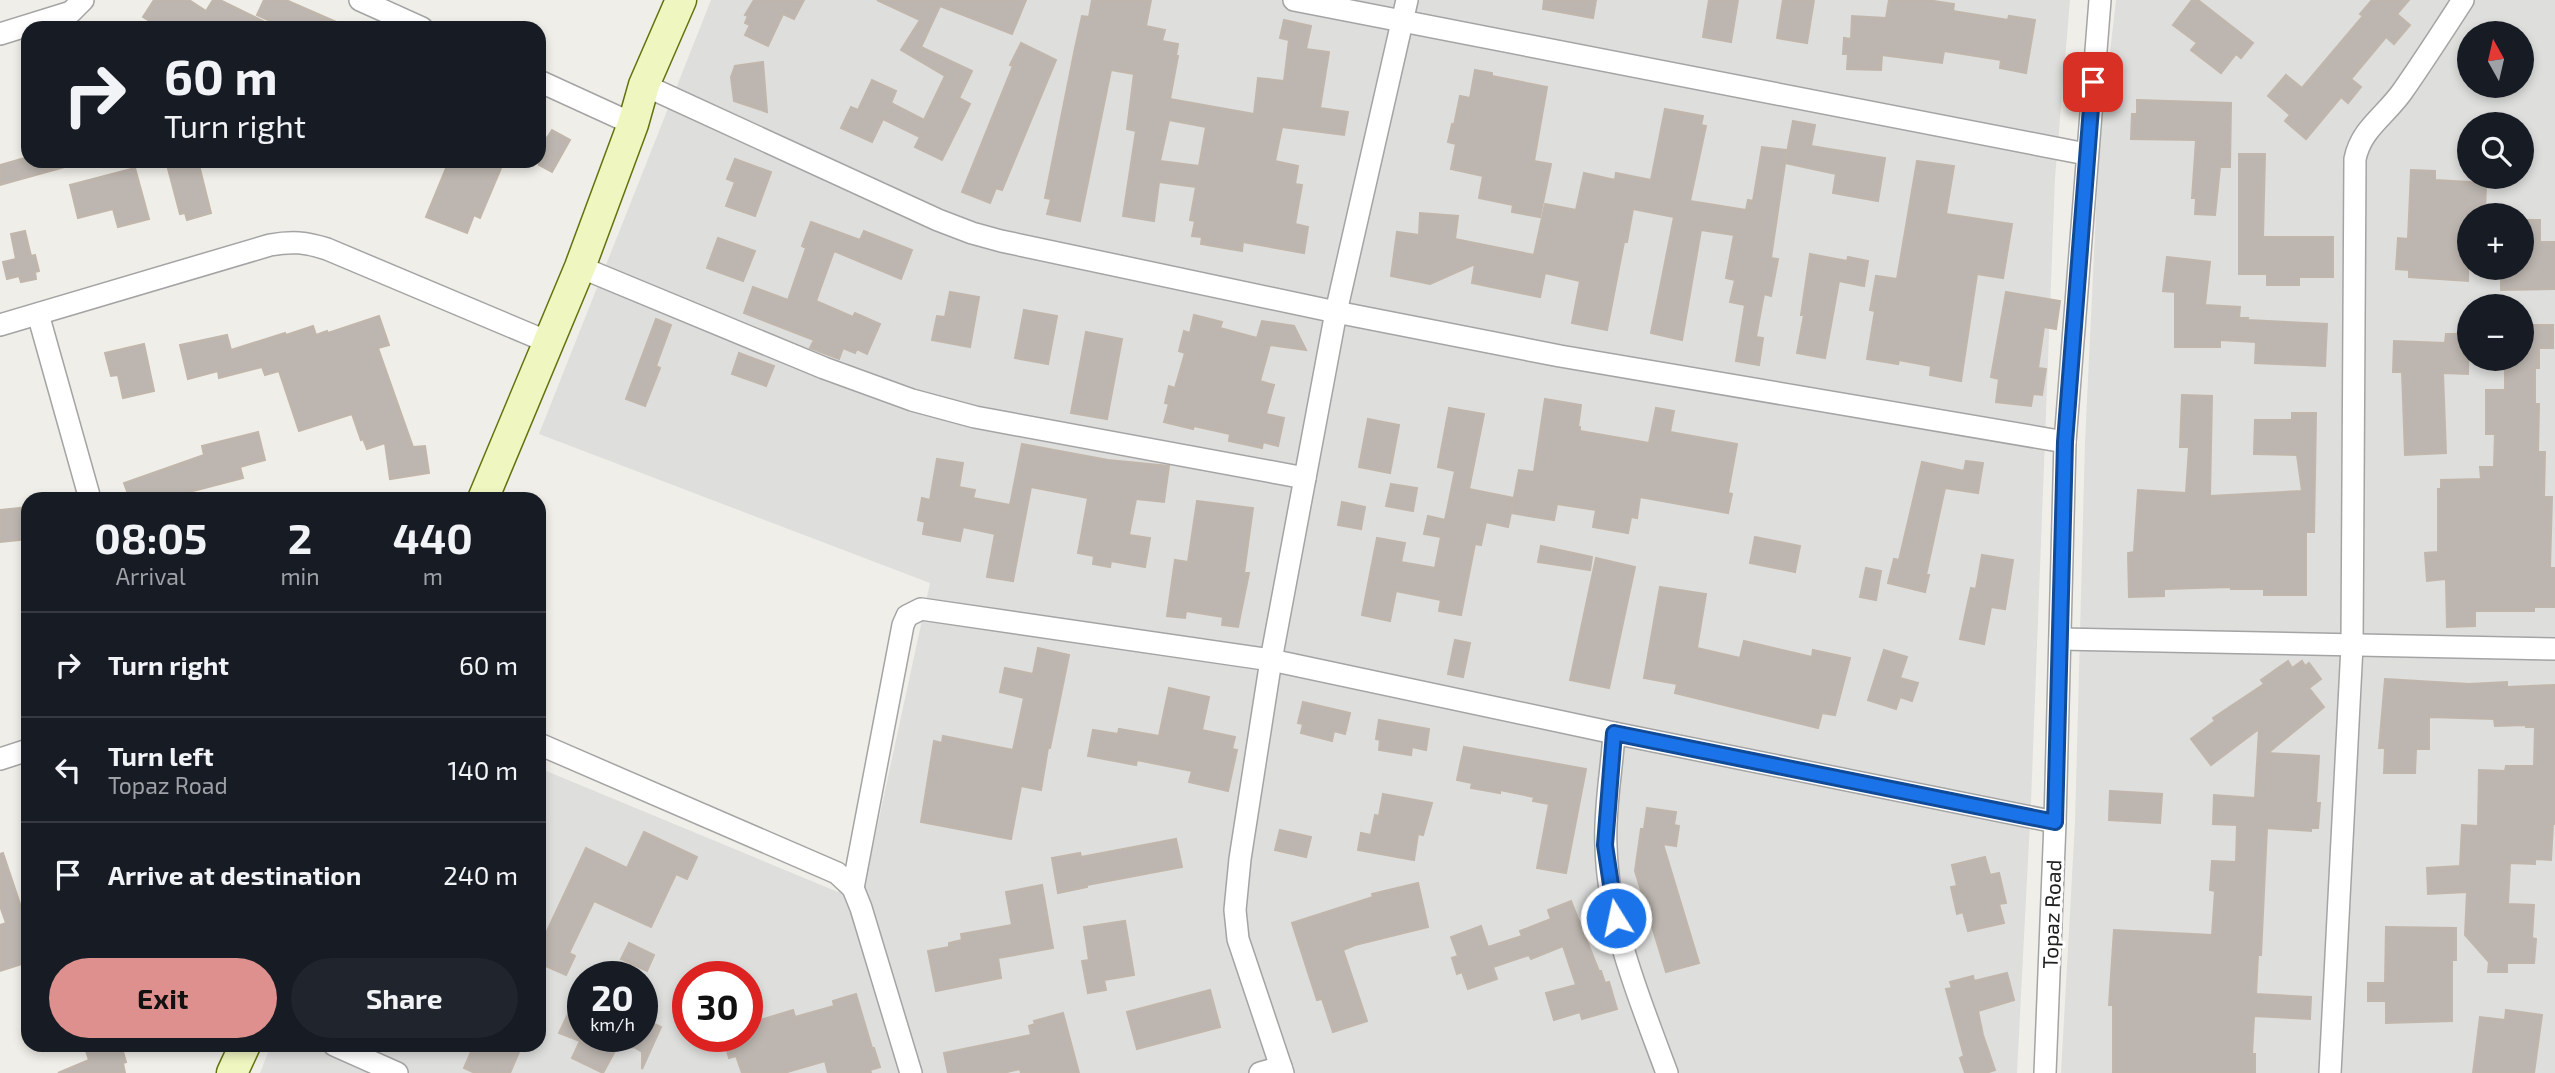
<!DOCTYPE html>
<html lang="en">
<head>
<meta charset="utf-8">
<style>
	body { margin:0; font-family:"Exo 2",sans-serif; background:#20242c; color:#f1f3f6; height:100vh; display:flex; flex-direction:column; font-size:26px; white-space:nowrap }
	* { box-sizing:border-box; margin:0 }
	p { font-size:23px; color:#9ea1a6 }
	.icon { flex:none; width:38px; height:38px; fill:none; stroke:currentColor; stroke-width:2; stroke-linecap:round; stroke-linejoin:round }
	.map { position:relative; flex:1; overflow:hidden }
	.details { position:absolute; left:21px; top:492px; width:525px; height:560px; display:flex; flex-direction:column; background:#171b24; border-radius:21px; box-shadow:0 4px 10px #0003 }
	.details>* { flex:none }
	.top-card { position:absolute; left:21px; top:21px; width:525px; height:147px; border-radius:21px; box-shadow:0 4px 10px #0003; background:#171b24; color:#f1f3f6; overflow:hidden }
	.needle { width:46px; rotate:352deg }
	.controls { position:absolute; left:2457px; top:21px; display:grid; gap:14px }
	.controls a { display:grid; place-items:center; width:77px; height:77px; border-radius:50%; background:#171b24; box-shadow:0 4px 10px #0003; font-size:35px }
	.speed { position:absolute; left:567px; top:961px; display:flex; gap:14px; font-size:35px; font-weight:700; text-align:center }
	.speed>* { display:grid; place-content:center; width:91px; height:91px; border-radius:50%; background:#171b24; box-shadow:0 4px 10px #0003; line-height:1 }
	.speed small { font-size:18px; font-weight:400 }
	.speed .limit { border:10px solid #d22; background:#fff; color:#111 }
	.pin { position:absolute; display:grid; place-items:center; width:60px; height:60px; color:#fff; margin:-30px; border-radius:14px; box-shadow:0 4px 10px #0006 }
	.me { position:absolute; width:77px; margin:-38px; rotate:350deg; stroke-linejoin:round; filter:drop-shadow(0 0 5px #0008) }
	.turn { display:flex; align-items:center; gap:24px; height:147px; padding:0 28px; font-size:32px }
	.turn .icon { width:91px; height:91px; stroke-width:2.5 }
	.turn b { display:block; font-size:49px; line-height:60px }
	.eta { display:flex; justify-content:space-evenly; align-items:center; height:119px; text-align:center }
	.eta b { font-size:42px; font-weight:700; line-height:49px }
	.action { display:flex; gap:14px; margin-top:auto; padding:14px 28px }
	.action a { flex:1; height:80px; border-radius:42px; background:#dd908d; color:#111; font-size:28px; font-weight:700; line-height:80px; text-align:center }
	.action a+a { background:#20242c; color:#f1f3f6 }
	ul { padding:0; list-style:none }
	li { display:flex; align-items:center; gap:21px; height:105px; padding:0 28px; border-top:2px solid #363941 }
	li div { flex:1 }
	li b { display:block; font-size:26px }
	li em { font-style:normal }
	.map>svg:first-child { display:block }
</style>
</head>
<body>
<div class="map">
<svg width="2555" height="1073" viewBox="0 0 2555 1073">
	<rect width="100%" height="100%" fill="#f0eee8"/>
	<!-- residential -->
	<g fill="#dededd" fill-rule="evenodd">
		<path d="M711,0H2070L2055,178L2031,802L2017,1073H260L271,1045H539V768L838,892L867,874L930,583L539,434ZM583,976H642V1036H583ZM688,976H747V1036H688Z"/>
		<path d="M2116,0H2555V1073H2061L2075,823L2085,442L2099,149ZM2469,33H2522V86H2469ZM2469,124H2522V177H2469ZM2469,215H2522V268H2469ZM2469,306H2522V359H2469Z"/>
	</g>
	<!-- building -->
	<g fill="#bdb6b0" stroke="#c1b6ab" stroke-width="2" fill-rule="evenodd">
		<path d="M154,0H189L206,11L213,0H220L277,28H161L143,17Z"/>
		<path d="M264,0H286L350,28H285L257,15Z"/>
		<path d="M754,0H804L794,19L783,14L768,46L745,35L750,25L745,23L748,16L745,15Z"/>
		<path d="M877,0H1026L1012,34L940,6L921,47L972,71L959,98L970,104L942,160L915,147L920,137L883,119L872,142L841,128L851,107L858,110L872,80L896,91L891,103L924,120L945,76L901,50L920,20Z"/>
		<path d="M1092,0H1151L1146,26L1165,30L1162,41L1178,44L1176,56H1178L1170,99L1254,114L1258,78L1284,81L1289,40L1280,38L1284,20L1311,26L1306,49L1329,52L1320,108L1348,112L1344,135L1282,127L1275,161L1298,166L1295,184L1302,185L1295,224L1308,227L1304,253L1243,242L1242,251L1201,244L1202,237L1192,236L1195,221L1190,220L1196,187L1159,182L1154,221L1123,216L1136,131L1127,129L1134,74L1111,70L1080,221L1047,214L1051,199L1045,198L1075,48L1082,16L1089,17ZM1169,120L1206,127L1199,166L1160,161Z"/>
		<path d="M1544,0H1596L1593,18L1543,9Z"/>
		<path d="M1709,0H1738L1731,42L1703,37Z"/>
		<path d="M1783,0H1814L1807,43L1777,38Z"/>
		<path d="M1889,0H1927L1954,4L1953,11L2008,20L2009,16L2035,20L2026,73L2000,68L2001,60L1944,51L1942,63L1882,55L1881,70L1847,69L1848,54H1843L1844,38L1851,39L1852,16L1886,18Z"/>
		<path d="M2192,0H2198L2253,43L2241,58L2236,54L2221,73L2191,50L2197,43L2173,25Z"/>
		<path d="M2372,0H2409L2397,14L2410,25L2394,44L2386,37L2351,79L2361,87L2348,103L2341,97L2306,139L2285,121L2290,115L2268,96L2286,75L2302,88L2363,16L2360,14Z"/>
		<path d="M1021,43L1056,60L1002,190L996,188L990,203L962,192L1013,66L1010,65Z"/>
		<path d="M763,62L767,112L734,101L731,77L735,66Z"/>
		<path d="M1475,70L1492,73V76L1547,87L1534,161L1551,164L1540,217L1512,212L1513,205L1479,198L1483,176L1451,169L1456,144L1448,142L1452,124L1454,125L1460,96L1470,98Z"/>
		<path d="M2137,100L2231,103L2230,167H2220L2215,215L2195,214L2196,198H2192L2196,140L2131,139L2132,114H2137Z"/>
		<path d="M1665,109L1703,116L1701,125L1706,126L1690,201L1746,210L1748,200L1753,201L1762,147L1787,150L1771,258L1778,259L1771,296L1764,294L1756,337L1763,338L1759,365L1736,361L1745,305L1730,302L1735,280L1726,278L1734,235L1701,230L1682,340L1651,333L1674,217L1633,209L1627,242H1624L1607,330L1572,323L1580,281L1545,273L1540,297L1472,283L1475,264L1430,284L1391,276L1397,232L1419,235L1420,213L1458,216L1455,239L1534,255L1545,204L1576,210L1584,173L1615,180L1616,173L1651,180Z"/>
		<path d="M1793,121L1815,125L1811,146L1885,158L1878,201L1833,193L1836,174L1785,163Z"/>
		<path d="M552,130L570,140L552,172L539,165V133L547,138Z"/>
		<path d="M2239,154H2265L2263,237H2333V277H2299V285H2267V274H2239Z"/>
		<path d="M28,157V161H67L68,166L0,185V165Z"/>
		<path d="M735,159L771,172L755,216L726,206L735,182L727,179Z"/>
		<path d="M166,161H198L211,213L187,220L185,213L180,214Z"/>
		<path d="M449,161H504L480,218L474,215L467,233L426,217Z"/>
		<path d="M1917,161L1954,166L1946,214L2012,224L2003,278L1977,274L1961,381L1930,375L1931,366L1899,360L1898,364L1867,359L1875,311L1870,310L1876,276L1897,279Z"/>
		<path d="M135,168L149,219L118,227L113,209L78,218L70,185Z"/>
		<path d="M2411,170L2435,171V180L2486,183L2485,215H2469L2468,281L2409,277V270L2396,269L2398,238L2408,239Z"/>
		<path d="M2522,220H2540V242H2555V289L2501,290V268H2522Z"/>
		<path d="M811,222L860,240L864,231L912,250L901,279L834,251L816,301L853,317L855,313L880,324L867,354L857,349L855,353L843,348L839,359L810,348L814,340L744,313L753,287L788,300L806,248L802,246Z"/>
		<path d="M25,231L31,256L35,255L39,271L35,272L36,279L21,282L19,276L7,279L3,262L16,259L11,234Z"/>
		<path d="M718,238L755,251L743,281L707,268Z"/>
		<path d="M1810,254L1847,261L1848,257L1868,261L1864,286L1839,281L1825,358L1797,353L1804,315H1801Z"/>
		<path d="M2167,257L2210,262L2205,305L2240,307L2239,318H2248L2247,320L2327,324L2325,366L2255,363L2256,342L2220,340V347H2175V292L2163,291Z"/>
		<path d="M950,292L979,297L970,347L932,340L937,316L945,317Z"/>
		<path d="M2006,292L2060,301L2056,329L2044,327L2038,368L2046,369L2042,395L2033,394L2031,406L1996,402L1999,379L1991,377Z"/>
		<path d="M1024,310L1057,316L1048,364L1015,358Z"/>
		<path d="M1194,315L1222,322L1220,328L1257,338L1262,321L1294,326L1306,350L1270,345L1260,381L1274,385L1266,414L1284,418L1278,446L1263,442L1262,448L1229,441L1230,434L1194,426L1193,429L1164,422L1169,404L1165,403L1169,386L1175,388L1185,353L1179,351L1184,331L1190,333Z"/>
		<path d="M379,316L389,345L378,348L413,447L425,446L429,473L390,479L385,443L367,449L363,439L361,440L352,414L299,431L279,371L265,375L262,367L219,378L218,371L188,379L180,345L227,335L231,350L285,333L286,335L313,326L316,335L327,331L328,333Z"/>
		<path d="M656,319L671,325L656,366L660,368L645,406L626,399Z"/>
		<path d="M2522,325H2553V348H2539V368H2535V404H2539L2538,452H2545L2544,497H2552L2550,568H2555V607H2534V611H2475V626L2447,627L2446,579L2427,581L2425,553L2438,552V489H2441V480L2481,479L2480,467H2494L2495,434H2486V390H2505V359H2522Z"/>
		<path d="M1086,332L1122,339L1107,419L1071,413Z"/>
		<path d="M2446,334H2469L2468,374L2443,373L2446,453L2405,455L2402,372H2393L2394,341L2445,343Z"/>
		<path d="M144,344L154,391L123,398L118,375L111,376L105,353Z"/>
		<path d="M739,353L774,366L766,386L732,374Z"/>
		<path d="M2182,395L2212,396L2210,496L2302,491L2297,455L2254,454L2255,420H2292V413H2316L2314,532H2306V595H2264V589H2231V587L2164,589V596L2129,597L2128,553L2134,552L2138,490L2186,493L2189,447H2180Z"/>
		<path d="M1545,399L1581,405L1578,427H1580V431L1649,443L1656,408L1674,411L1670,432L1737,444L1728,493L1732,494L1728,513L1640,497L1637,518L1631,517L1628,533L1593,527L1596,510L1557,504L1554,520L1511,513L1519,470L1534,472Z"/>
		<path d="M1449,408L1484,414L1469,489L1514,498L1508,527L1486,522L1481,545L1475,544L1461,615L1439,611L1441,600L1396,591L1390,621L1362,615L1377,538L1405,543L1401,562L1435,568L1441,537L1424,534L1428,516L1445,520L1455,471L1438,467Z"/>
		<path d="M1368,419L1399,425L1390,473L1359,467Z"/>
		<path d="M258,432L265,460L240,467L243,478L189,492L174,499H130L124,483L204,455L202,446Z"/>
		<path d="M1022,444L1108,460L1169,466L1164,502L1136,499L1129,535L1150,538L1145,567L1111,561L1110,567L1093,564L1094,556L1078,553L1088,498L1031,487L1013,581L987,577L995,534L963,527L960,541L923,534L925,522L918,520L922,498L930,500L937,459L963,463L959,487L975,490L973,498L1010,505Z"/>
		<path d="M1966,461L1983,463L1978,493L1945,488L1926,575H1929L1925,592L1888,583L1894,559L1899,560L1922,462L1964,471Z"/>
		<path d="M1391,484L1417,488L1413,511L1386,506Z"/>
		<path d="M1197,501L1253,508L1244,573H1249L1238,627L1222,625L1223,617L1186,611L1185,618L1167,616L1175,560L1188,562Z"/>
		<path d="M1342,502L1365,507L1361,529L1338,525Z"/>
		<path d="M28,507V539L0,542V510Z"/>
		<path d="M1755,537L1800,546L1795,572L1750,563Z"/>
		<path d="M1541,546L1592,557L1590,570L1538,562Z"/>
		<path d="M1982,555L2013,560L2005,609L1991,607L1984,644L1960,639L1971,588L1976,589Z"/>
		<path d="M1596,558L1635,567L1609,688L1570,680Z"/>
		<path d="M1866,568L1881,571L1876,600L1860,597Z"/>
		<path d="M1660,587L1706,594L1697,648L1740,658L1744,641L1812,657L1813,650L1850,658L1835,715L1822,713L1818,728L1675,693L1677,684L1644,678Z"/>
		<path d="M1455,640L1470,643L1463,677L1448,674Z"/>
		<path d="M1038,648L1069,655L1050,748H1048L1041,790L1021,786L1011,839L921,822L934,741L942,743L943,736L1013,750L1024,698L1000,692L1005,668L1033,674Z"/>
		<path d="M1884,650L1907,657L1900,678L1918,683L1912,701L1900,697L1896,709L1868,700Z"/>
		<path d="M2288,661L2292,668L2302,661L2305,666L2309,663L2321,679L2309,688L2324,707L2268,753L2319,756L2316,803H2320L2318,828H2311V831L2267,828L2261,955H2258L2256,994L2311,997L2310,1019L2254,1016L2252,1054H2255V1073H2113V1005H2109L2114,930L2212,935L2215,891L2210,890L2212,861L2236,862L2237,825L2213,824L2214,795L2255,798L2259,729L2211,765L2191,739L2215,721L2213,718L2264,684L2261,680Z"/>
		<path d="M2385,679L2469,684L2507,682V687L2555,685V824H2553L2551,860L2535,859V864L2510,863L2508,904L2534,905L2532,938L2536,939L2534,963H2507V972H2488L2489,962L2465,935L2467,892L2428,894L2427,868L2460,866L2462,825L2478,826L2479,770L2505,771L2506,766H2534L2535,727H2526V725L2495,726L2494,719L2429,717V749H2416L2415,773H2384L2385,748H2379Z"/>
		<path d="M1169,688L1209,697L1202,730L1235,737L1232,749L1237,750L1228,791L1189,782L1192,771L1137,760L1136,765L1088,756L1093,730L1118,734L1119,729L1159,736Z"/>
		<path d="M1303,702L1350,713L1345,734L1334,731L1332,741L1301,733L1303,724L1298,723Z"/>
		<path d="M1379,720L1429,729L1426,750L1412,747L1411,755L1379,750L1380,740L1376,739Z"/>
		<path d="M1464,747L1586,769L1566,873L1537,868L1549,804L1533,801L1534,797L1500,790V793L1471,788L1472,783L1457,780Z"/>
		<path d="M2110,791L2162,794L2160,823L2109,820Z"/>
		<path d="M1383,794L1432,803L1423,835L1418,834L1414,860L1358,850L1361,833L1371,835L1375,815L1379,816Z"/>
		<path d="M1647,808L1676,812L1674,825L1679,826L1676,846L1663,844L1699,963L1666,972L1635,871L1641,829H1644Z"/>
		<path d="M1280,830L1311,837L1306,857L1275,850Z"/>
		<path d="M644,832L697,857L687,879L676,874L651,927L594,901L569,953L575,956L566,975L539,963V948L586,848L627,868Z"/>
		<path d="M1176,839L1182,867L1087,885V887L1058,893L1052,858L1080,853L1081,857Z"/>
		<path d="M3,853L28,928V962L0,971V925L6,923L0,906V854Z"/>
		<path d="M1985,857L1990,875L1999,873L2006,903L1999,904L2004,923L1968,931L1963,912L1957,914L1951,887L1957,886L1952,865Z"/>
		<path d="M1418,883L1428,927L1355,945L1343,950L1367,1021L1333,1032L1322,999L1317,1000L1292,923L1373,897L1372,894Z"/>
		<path d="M1042,885L1053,948L998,958L1001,978L936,991L928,951L949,947V943L962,940L961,934L1012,925L1006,892Z"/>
		<path d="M1571,901L1599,971H1601L1605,983L1609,982L1617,1009L1582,1019L1580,1012L1554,1020L1546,993L1576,985L1563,946L1531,959L1529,955L1493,967L1497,979L1468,989L1462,972L1457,974L1452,958L1458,956L1451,937L1481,926L1488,947L1522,936L1520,931L1551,919L1548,910Z"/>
		<path d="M1125,921L1134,975L1104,980L1106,990L1088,993L1082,961L1089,960L1084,927Z"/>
		<path d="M2386,927L2456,928V960H2452V1021L2386,1023V1001H2368V983H2385Z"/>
		<path d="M629,943L654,955L647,971L621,959Z"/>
		<path d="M2007,973L2014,1000L1978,1011L1983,1035L1995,1070L1986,1073H1965L1960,1058L1964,1056L1946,989L1952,988L1950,982L1973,976L1974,981Z"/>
		<path d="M583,982V1036H642V1018L661,1027L642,1069V1052L634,1047L615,1051L603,1073L572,1058L580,1041L559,1033Z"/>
		<path d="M1210,990L1220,1027L1137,1049L1127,1012Z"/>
		<path d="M856,994L872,1048H874L880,1067L870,1070L871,1073H828L825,1061L784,1073H742L736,1056L729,1058L723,1036H747V1024L793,1010L795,1017L834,1006L833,1001Z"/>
		<path d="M2506,1010L2542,1015L2534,1073H2473L2480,1017L2505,1020Z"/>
		<path d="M1063,1013L1079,1073H1021L1020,1069L1003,1073H948L944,1053L1031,1035L1029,1026L1035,1024L1034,1021Z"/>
		<path d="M84,1045H121L126,1062L123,1063L125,1073H58L89,1060Z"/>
		<path d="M474,1045H522L510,1073H475L464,1068Z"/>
	</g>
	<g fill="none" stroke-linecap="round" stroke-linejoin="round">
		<defs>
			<g id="street">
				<path d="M360,0L422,28"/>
				<path d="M1294,0L2086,154"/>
				<path d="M0,34L71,12L83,0"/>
				<path d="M539,81L633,124"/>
				<path d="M644,85L938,220L972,233L1001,241L1336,312L1560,356L2065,442"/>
				<path d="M580,267L824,368L912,400L975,417L1305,478"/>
				<path d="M38,314L90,499"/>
				<path d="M0,325L270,245C292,241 306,242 327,249L548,342"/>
				<path d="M2060,639L2555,649"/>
				<path d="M1614,733C1612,770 1604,809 1606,846C1608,925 1640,1000 1667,1073"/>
				<path d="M539,744L837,873L853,888L861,908L911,1073"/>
				<path d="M0,759L28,750"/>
				<path d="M853,888L903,625L907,616L921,609L1271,660L1614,733L2055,822"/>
				<path d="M334,1045L397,1073"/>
				<path d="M1260,1073L1281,1067"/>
				<path d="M1283,1073L1238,939L1235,910L1240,859L1271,660L1336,312L1407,0"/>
				<path d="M2045,1073L2055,822L2065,442L2100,0"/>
				<path d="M2330,1073L2352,646L2355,159C2361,129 2385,116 2402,92C2423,62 2443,31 2463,0"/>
			</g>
			<g id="secondary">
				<path d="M483,499L580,267L633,124L644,85L681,0"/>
				<path d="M232,1073L245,1045"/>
			</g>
		</defs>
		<!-- street casing -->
		<use href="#street" stroke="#a4a4a4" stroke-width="24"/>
		<!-- secondary casing -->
		<use href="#secondary" stroke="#62730c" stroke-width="33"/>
		<!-- street -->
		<use href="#street" stroke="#fff" stroke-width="21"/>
		<!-- secondary -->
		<use href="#secondary" stroke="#f0f6c0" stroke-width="30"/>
	</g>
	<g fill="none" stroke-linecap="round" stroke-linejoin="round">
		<defs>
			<path id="route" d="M1616,918L1605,845L1614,733L2055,822L2065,442L2093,82"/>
		</defs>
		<!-- route casing -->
		<use href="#route" stroke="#114b97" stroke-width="18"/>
		<!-- route -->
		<use href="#route" stroke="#1a73e8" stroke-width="12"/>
	</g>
	<g text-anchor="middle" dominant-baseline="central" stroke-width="6" stroke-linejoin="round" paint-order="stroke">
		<!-- street labels -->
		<g font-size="21" fill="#202020" stroke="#fff">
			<text transform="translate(2051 914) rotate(-88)">Topaz Road</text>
		</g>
	</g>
</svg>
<div class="controls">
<a><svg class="needle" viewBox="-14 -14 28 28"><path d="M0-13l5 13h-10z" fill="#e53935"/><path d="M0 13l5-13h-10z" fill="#9ea1a6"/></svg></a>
<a><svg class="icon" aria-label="search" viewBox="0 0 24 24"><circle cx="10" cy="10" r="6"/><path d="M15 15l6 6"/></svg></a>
<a>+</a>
<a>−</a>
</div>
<div class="speed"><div>20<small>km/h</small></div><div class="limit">30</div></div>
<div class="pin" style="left:2093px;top:82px;background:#d93025"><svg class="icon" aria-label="arrive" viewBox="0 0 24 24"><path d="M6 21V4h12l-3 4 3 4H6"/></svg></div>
<svg class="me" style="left:1616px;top:918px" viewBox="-20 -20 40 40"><circle r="17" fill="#1a73e8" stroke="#fff" stroke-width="3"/><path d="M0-11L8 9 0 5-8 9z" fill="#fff"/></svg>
<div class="top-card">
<div class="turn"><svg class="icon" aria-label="right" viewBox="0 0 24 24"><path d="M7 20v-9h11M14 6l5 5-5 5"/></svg><div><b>60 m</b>Turn right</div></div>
</div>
<section class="details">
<div class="eta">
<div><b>08:05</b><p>Arrival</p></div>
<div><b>2</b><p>min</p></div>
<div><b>440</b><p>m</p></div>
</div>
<ul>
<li><svg class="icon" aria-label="right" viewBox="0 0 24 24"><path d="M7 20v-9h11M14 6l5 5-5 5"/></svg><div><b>Turn right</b></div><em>60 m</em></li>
<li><svg class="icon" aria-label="left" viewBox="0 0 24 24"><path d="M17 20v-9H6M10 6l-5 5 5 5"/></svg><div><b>Turn left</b><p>Topaz Road</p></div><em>140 m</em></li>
<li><svg class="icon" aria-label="arrive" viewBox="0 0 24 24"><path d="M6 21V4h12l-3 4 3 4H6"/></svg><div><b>Arrive at destination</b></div><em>240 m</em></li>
</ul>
<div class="action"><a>Exit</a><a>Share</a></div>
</section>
</div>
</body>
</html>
